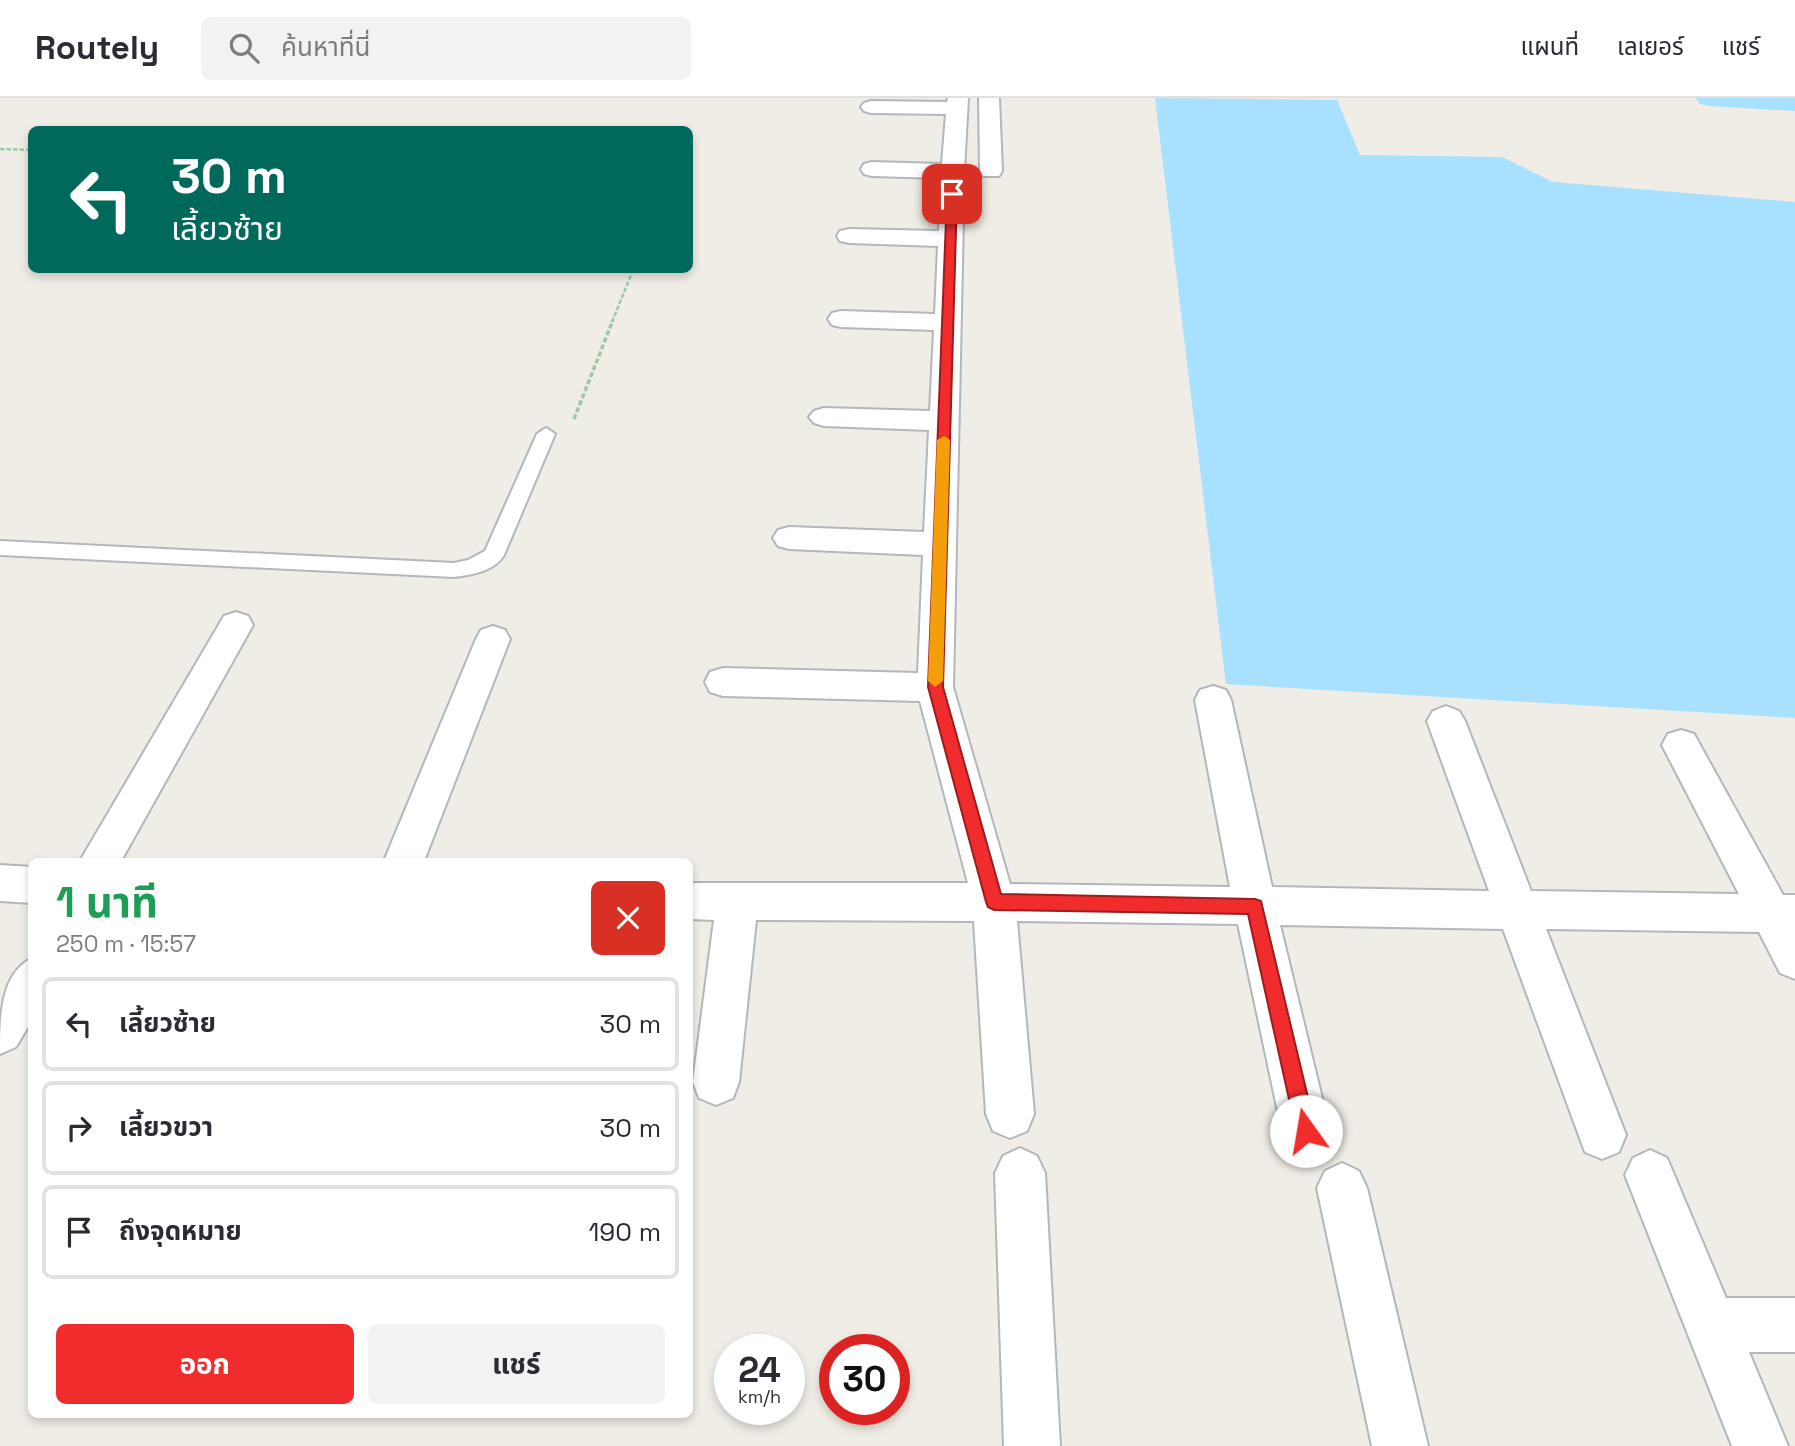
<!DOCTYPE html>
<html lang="th">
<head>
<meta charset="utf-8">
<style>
	body { margin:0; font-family:"Space Grotesk","Noto Sans Thai",sans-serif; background:#f2f2f3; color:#2b2b33; height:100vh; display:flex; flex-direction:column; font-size:26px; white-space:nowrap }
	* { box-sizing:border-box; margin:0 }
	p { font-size:23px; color:#7c7c81 }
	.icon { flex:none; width:38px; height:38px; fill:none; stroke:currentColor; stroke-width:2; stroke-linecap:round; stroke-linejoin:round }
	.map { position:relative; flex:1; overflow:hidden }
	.side { position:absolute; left:28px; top:760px; width:665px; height:560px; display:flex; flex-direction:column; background:#fff; border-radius:10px; box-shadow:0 4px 10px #0003 }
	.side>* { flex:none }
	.hud { position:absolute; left:28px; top:28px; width:665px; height:147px; border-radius:10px; box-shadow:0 4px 10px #0003; background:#00695c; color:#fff; overflow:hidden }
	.speed { position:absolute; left:714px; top:1236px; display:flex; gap:14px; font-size:35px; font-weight:700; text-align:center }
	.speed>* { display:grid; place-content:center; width:91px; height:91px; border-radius:50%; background:#fff; box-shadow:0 4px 10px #0003; line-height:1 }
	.speed small { font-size:18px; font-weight:400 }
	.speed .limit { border:10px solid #d22; background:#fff; color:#111 }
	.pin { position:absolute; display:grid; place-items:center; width:60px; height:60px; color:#fff; margin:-30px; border-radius:14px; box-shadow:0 4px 10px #0006 }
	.me { position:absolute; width:77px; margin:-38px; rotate:347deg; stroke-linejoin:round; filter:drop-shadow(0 0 5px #0008) }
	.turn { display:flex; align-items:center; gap:24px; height:147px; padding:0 28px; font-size:32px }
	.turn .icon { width:91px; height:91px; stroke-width:2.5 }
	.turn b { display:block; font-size:49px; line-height:60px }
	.round { display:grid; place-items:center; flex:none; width:74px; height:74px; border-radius:10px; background:#f2f2f3 }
	.overview { display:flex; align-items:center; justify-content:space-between; height:119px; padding:0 28px }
	h1 { font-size:42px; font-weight:700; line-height:52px; color:#1e9e55 }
	.button { display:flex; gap:14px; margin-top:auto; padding:14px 28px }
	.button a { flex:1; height:80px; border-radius:10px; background:#f02c2d; color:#fff; font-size:28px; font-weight:700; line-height:80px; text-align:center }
	.button a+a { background:#f2f2f3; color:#2b2b33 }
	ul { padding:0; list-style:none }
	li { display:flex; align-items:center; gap:21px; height:94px; margin:0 14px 10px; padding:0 14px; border:4px solid #e1e1e2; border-radius:10px }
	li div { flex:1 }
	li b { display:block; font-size:26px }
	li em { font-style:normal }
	header { display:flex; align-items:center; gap:42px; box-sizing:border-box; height:98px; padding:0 35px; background:#fff; border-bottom:2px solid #e1e1e2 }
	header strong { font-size:33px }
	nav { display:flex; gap:38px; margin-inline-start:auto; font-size:24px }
	.search { width:490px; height:63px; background:#f2f2f3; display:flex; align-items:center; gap:18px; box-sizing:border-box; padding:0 24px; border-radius:10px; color:#7c7c81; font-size:26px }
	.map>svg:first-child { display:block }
</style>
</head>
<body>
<header>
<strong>Routely</strong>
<div class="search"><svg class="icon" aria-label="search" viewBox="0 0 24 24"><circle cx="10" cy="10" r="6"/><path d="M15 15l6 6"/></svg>ค้นหาที่นี่</div>
<nav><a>แผนที่</a><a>เลเยอร์</a><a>แชร์</a></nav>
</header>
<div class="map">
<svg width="1795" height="1348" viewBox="0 0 1795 1348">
	<rect width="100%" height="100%" fill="#f0ede6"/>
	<!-- water -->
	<path fill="#a8e0ff" d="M1155,0L1337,2L1360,57L1502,59L1553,84L1795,104V620L1226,586Z"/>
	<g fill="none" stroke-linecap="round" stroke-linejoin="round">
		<!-- canal -->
		<path fill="#a8e0ff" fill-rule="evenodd" d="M1696,0H1795V13L1709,8L1700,6Z"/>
		<defs>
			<path id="service" d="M546,330L555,336L504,457C495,473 471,477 454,479L0,457V443L454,465L468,462L485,453L537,336Z"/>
			<g id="minor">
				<path d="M948,0H968L964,73L953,589L1010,786L1230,789L1195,602L1200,592L1213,588L1226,592L1231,602L1272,789L1489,793L1427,623L1433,613L1446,608L1459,613L1465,623L1531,793L1739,796L1662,647L1668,636L1681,632L1694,636L1783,797H1795V881L1780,875L1759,834L1546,831L1626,1037L1619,1054L1602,1061L1585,1054L1503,831L1280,827L1330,1033L1323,1050L1306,1057L1289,1050L1282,1033L1238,826L1017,823L1034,1016L1027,1033L1010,1040L993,1033L986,1016L974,823L756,822L739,984L733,1000L716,1007L699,1000L693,984L714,822L690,821V785H968L920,603L723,598L710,594L705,584L710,574L723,570L918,575L923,457L789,451L778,448L773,440L778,432L789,429L924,434L929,332L824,328L814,325L809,319L814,313L824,310L930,313L934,232L841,229L832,227L828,221L832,215L841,213L935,216L938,148L849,145L840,143L837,138L840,133L849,131L939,133L941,80L872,78L864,76L861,71L864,66L872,64L942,66L946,16L871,15L864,13L861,9L864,5L871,3L947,4Z"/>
				<path d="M979,0H999L1002,73L999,78H983L980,73Z"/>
				<path d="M236,514L248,518L253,527L121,763H80L224,518Z"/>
				<path d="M493,528L505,532L510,541L424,763H384L476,541L481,532Z"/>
				<path d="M0,767L32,769V805L0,803Z"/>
				<path d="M32,860V922L16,949L0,956C0,919 0,876 32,860Z"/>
				<path d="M1020,1050L1037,1058L1045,1075L1060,1348H1004L995,1075L1003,1058Z"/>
				<path d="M1650,1052L1667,1060L1726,1200H1795V1254H1749L1788,1348H1732L1625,1077L1633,1060Z"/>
				<path d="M1342,1065L1359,1073L1367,1090L1428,1348H1372L1317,1090L1325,1073Z"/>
			</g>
		</defs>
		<!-- service casing -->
		<use href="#service" stroke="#b3b7bb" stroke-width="4"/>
		<!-- minor casing -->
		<use href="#minor" stroke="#b3b7bb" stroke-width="4"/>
		<!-- path-far1 -->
		<g stroke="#9bcaa4" stroke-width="2.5" stroke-dasharray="4.5 2" stroke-linecap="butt">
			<path d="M0,51L32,52"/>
			<path d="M612,224L633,172"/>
		</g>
		<!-- path -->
		<path stroke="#9bcaa4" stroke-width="3.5" stroke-dasharray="5 2.5" stroke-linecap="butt" d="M574,321L613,222"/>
		<!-- service -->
		<use href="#service" fill="#fff" fill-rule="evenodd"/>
		<!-- minor -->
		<use href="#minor" fill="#fff" fill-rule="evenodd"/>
	</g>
	<!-- route -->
	<path fill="#f02c2d" stroke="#9c1d1d" stroke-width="2" d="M952,93L957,96L943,589L1001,796L1255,801L1261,803L1316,1033L1313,1040L1306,1043L1299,1040L1296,1033L1248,816L994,812L988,809L986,804L928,589L947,96Z"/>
	<!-- slow -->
	<path fill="#f59e0b" d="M944,338L950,342L943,583L935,589L928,583L937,342Z"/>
</svg>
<div class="speed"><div>24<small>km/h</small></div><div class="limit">30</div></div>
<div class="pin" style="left:952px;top:96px;background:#d93025"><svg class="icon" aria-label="arrive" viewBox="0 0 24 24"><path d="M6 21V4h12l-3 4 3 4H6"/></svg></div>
<svg class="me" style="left:1306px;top:1033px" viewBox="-20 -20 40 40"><circle r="19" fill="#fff"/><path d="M0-13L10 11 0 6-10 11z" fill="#f02c2d"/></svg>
<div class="hud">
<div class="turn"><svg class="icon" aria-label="left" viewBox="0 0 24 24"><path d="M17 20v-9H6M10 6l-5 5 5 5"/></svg><div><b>30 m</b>เลี้ยวซ้าย</div></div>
</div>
<section class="side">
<div class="overview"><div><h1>1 นาที</h1><p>250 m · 15:57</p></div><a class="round" style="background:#d93025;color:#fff"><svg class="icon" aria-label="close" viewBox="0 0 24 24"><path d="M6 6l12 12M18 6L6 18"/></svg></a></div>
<ul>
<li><svg class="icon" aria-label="left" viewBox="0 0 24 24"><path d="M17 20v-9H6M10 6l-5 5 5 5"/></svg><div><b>เลี้ยวซ้าย</b></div><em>30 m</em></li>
<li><svg class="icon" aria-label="right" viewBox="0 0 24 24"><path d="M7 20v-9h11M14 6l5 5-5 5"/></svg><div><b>เลี้ยวขวา</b></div><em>30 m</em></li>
<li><svg class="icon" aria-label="arrive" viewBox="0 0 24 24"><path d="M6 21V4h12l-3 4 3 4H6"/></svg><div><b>ถึงจุดหมาย</b></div><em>190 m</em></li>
</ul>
<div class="button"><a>ออก</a><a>แชร์</a></div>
</section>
</div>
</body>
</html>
